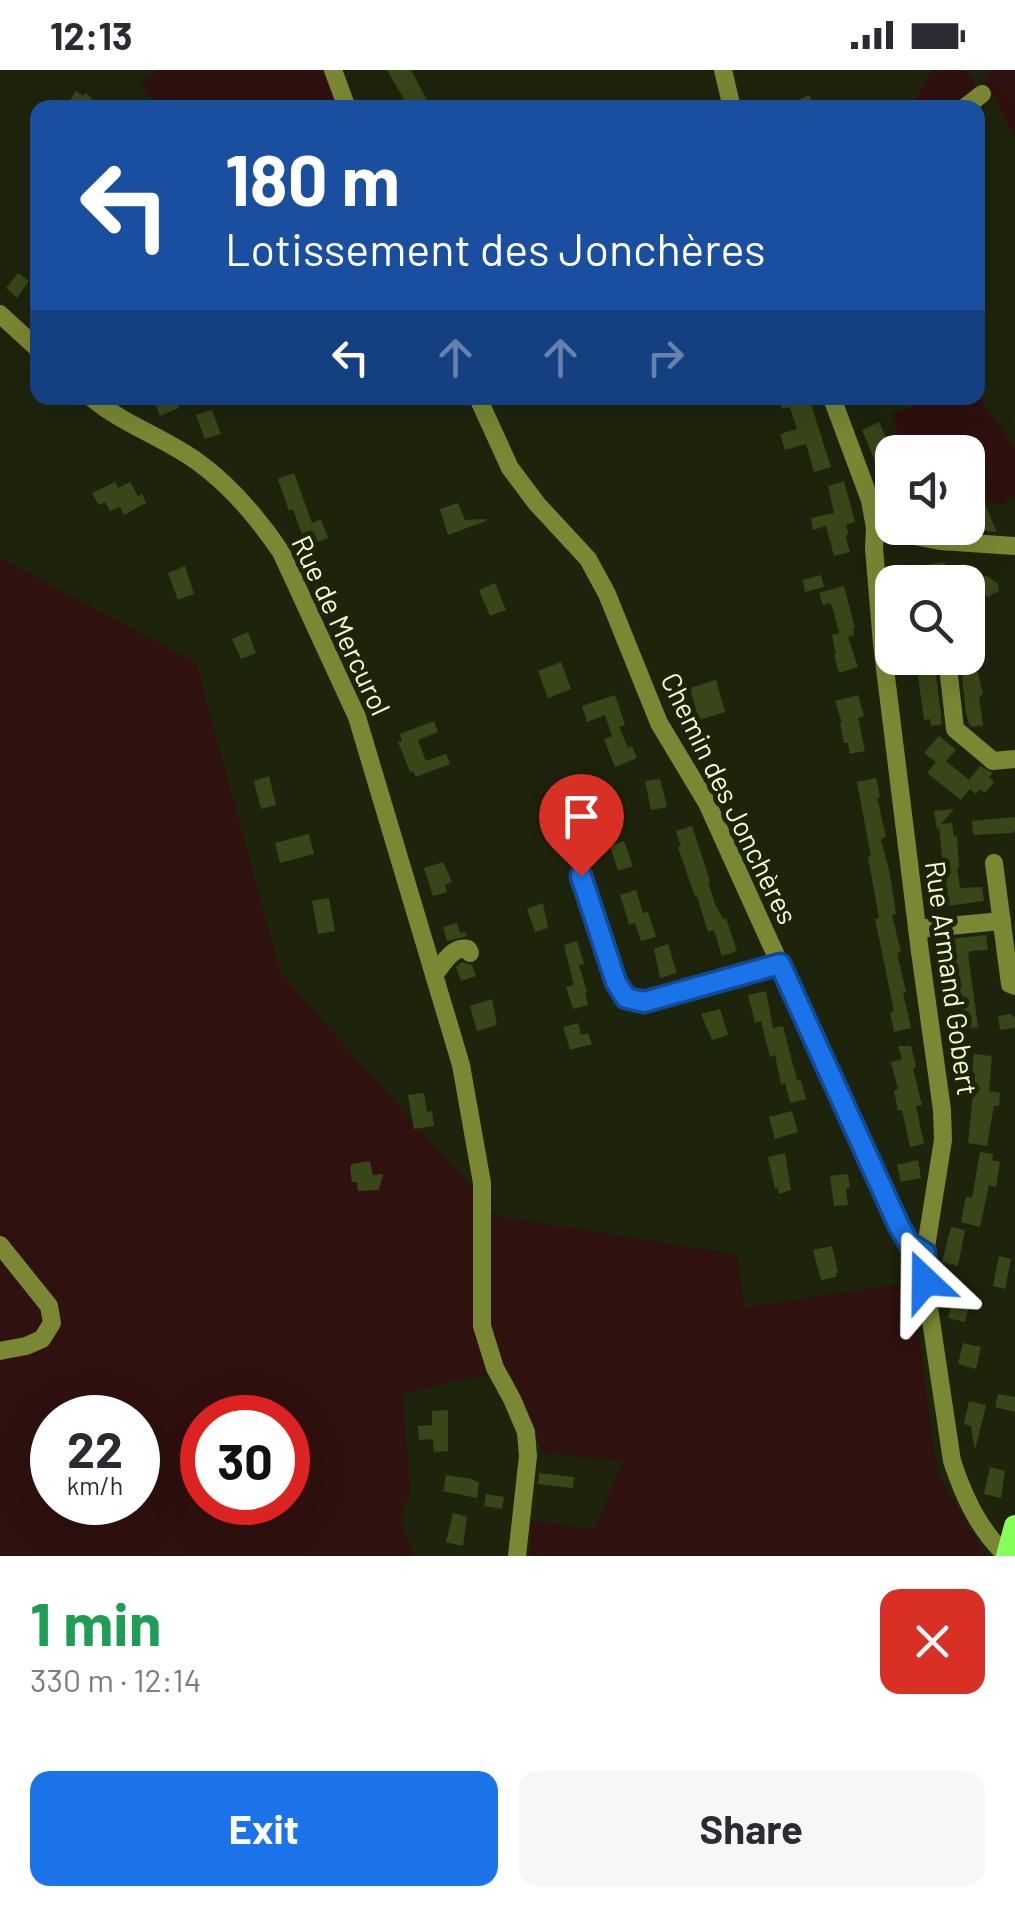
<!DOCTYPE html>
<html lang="en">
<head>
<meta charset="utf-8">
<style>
	body { margin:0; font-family:Barlow,sans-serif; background:#f7f7f7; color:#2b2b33; height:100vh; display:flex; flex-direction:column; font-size:38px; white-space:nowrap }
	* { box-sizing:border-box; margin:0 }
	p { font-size:32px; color:#7c7c81 }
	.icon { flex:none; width:55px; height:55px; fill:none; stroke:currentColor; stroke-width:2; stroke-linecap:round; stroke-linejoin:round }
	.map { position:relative; height:1486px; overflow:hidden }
	.panel { display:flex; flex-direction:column; background:#fff; flex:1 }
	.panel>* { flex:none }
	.banner { position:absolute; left:30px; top:30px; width:955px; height:305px; border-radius:20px; box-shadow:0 10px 40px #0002; background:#1a4fa0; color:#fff; overflow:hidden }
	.fabs { position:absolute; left:875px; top:365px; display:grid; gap:20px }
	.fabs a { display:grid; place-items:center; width:110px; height:110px; border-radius:20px; background:#fff; box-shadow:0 10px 40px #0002; font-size:50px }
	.speed { position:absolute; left:30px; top:1325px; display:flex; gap:20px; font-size:50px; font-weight:700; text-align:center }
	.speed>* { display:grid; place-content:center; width:130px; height:130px; border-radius:50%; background:#fff; box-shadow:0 10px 40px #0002; line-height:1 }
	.speed small { font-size:25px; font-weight:400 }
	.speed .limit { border:15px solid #d22; background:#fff; color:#111 }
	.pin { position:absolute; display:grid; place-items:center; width:85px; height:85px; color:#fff; margin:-102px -42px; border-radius:50% 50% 50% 0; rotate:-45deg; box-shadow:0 0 10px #0007 }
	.pin .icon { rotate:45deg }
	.me { position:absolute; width:110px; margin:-55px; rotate:337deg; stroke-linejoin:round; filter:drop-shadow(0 0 8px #0008) }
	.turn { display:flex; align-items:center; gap:35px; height:210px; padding:0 30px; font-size:45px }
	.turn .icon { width:130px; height:130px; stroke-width:2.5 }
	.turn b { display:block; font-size:70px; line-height:85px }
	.lanes { display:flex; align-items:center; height:95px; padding:0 30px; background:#0003; justify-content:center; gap:50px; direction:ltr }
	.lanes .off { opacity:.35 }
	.round { display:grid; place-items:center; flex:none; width:105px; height:105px; border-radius:20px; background:#f7f7f7 }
	.summary { display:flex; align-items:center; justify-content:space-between; height:170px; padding:0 30px }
	h1 { font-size:60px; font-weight:700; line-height:75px; color:#1e9e55 }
	.action { display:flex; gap:20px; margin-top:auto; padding:20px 30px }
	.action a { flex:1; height:115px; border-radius:20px; background:#1a73e8; color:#fff; font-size:40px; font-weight:700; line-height:115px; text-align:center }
	.action a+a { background:#f7f7f7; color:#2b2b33 }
	.status { display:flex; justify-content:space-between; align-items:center; height:70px; padding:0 50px; background:#fff; direction:ltr }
	.status svg { height:28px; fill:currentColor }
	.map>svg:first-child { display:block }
</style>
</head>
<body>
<div class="status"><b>12:13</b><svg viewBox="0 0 49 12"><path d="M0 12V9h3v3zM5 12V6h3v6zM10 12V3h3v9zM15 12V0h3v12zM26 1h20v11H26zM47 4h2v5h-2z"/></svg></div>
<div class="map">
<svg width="1015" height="1486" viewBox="0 0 1015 1486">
	<rect width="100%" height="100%" fill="#1e240c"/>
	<!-- green -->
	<g fill="#2f110f" fill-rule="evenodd">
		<path d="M158,0H327L338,37H161L140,16Z"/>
		<path d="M933,0H966L976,17L948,37H910Z"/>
		<path d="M991,0H1015V68L984,9Z"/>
		<path d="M978,324L1015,380V426L1000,435L983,430L972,435L990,468L942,463L938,458H968V382H905L891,344L920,334L918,328H978Z"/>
		<path d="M0,488L196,593L281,904L497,1146L737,1185L745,1238L911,1212L938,1405L987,1486H530L531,1451L595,1460L622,1391L543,1383L509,1300L403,1323L410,1421L400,1450L414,1486H0ZM52,1348H138V1432H52ZM202,1348H288V1432H202Z"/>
	</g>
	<!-- building -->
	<g fill="#384717">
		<path d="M387,0H411L428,32L419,38H409Z"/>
		<path d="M76,21L83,26L86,23L101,38H73L68,33Z"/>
		<path d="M809,25L815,38H783Z"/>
		<path d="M18,203L29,211L17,228L6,218Z"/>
		<path d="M153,328H175L179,338L160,346Z"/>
		<path d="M779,328H811L810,331L831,397L814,402L806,374L785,380L780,364L797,359L790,337L782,339Z"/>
		<path d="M212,340L221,364L205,369L196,345Z"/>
		<path d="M879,352L887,370L884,372L892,392V433L862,360Z"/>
		<path d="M294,403L312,453L321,449L328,468L306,476L293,439L289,441L278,409Z"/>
		<path d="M844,411L855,452L846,455L848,462L846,468L850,482L834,486L826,456L813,460L811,448L834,443L828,416Z"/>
		<path d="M115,412L118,418L130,412L138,426L142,424L146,433L124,445L120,437L110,441L105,432L99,435L92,423Z"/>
		<path d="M983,430L997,462L983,461L972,435Z"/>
		<path d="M458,433L465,450L486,449V451L448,465L440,439Z"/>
		<path d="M945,492V496L966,494L968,509L914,512L912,497Z"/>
		<path d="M185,496L194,524L178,530L168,503Z"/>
		<path d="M821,505L824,517L805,522L803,510Z"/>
		<path d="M987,506L998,514L999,522L993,523L989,528L984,524L972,526L970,508Z"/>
		<path d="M495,513L506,540L490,546L479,520Z"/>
		<path d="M844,516L855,558H853L854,565L848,567L858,597L839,603L834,585L836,584L832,565L839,563L833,539L830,533L823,535L819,523Z"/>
		<path d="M248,562L256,583L241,589L232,569Z"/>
		<path d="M930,590L931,598L934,597L936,605L942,654L931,656L930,649L924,650L916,592Z"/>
		<path d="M561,592L571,619L548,628L538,601Z"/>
		<path d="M978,602L983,624L979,627L983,655L972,657L969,654L966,643L962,608L963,604Z"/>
		<path d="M716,610L725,642L699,650L690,618Z"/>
		<path d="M615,625L625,655L619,657L628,678L632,676L637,688L615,697L604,669L612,666L605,645L587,652L582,636Z"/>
		<path d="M858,625L864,646L858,648L865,681L850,684L848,673H844L840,653H842L835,631Z"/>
		<path d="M434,651L438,662L418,670L426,691L446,684L450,694L416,707L413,701L410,702L398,672L402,671L400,664Z"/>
		<path d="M939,666L956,680L946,691L969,710L980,696L993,703L989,707L994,712L985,723L980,719L976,724L970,719L961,730L927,703L936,692L924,683Z"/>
		<path d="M269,706L276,735L261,739L254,711Z"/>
		<path d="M876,708L880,728H877L886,767L881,769L890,805L896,844L892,845L901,882L897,883L906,922L903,923L911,958L894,962L890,942L894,941L875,849L879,848L868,787L871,786L857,712Z"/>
		<path d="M660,709L667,737L651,740L645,711Z"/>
		<path d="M597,726L598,750L578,752L577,727Z"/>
		<path d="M954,739L941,754L952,753L954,767L957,766L959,797L957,798L960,818L982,817L984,831L947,836L939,756L937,760L934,741Z"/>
		<path d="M1015,747V761L1011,763L973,765L972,751Z"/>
		<path d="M692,756L710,811L708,812L715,834L723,849L726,848L737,881L722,886L714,860L708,862L697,826L695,827L678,777L681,776L676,761Z"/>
		<path d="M309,764L314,784L280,793L275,773Z"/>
		<path d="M624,771L633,796L618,801L610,776Z"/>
		<path d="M443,792L452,812L445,815L447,822L433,826L424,798Z"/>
		<path d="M636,820L643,843L648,842L656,867L641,871L635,853L629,854L620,825Z"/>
		<path d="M329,828L335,861L318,864L312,831Z"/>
		<path d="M543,833L548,858L535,862L527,839Z"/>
		<path d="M457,853L460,863L465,862L467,866L447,871L443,857Z"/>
		<path d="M986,865L988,880L970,881L968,884L978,957L963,959L951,869Z"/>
		<path d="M577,871L584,894L579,895L587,922L585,923L588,935L573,939L566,917L574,915L564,875Z"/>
		<path d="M668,874L677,903L660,908L654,879Z"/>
		<path d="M462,892L472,895L476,906L461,911L456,897Z"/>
		<path d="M766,921L773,958L783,956L797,1010H801L806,1029L790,1033L785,1013L781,1014L775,985L770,987L761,951L755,953L748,925Z"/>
		<path d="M492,929L497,955L477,961L470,936Z"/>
		<path d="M720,939L728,965L712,970L701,944Z"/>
		<path d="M1012,944V947L1015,946V958L1000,960L998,946Z"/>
		<path d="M578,953L581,965L588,963L592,974L570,980L563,957Z"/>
		<path d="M898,976H911L916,997L913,998L922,1035L916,1036L924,1074L910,1077L902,1040L898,1041L894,1021L898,1019L891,992L902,989Z"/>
		<path d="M974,984L992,986L989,1021L1000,1023L999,1036H994L987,1076L968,1073L975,1003L972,1002Z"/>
		<path d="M424,1023L427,1042L432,1041L434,1056L414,1059L408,1025Z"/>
		<path d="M792,1041L798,1062L775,1069L769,1047Z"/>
		<path d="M980,1082L993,1084L992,1090L1000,1092L996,1117L989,1115L980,1157L961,1152L966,1127L972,1128Z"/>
		<path d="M785,1083L791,1120L779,1124L778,1118L775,1119L768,1087Z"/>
		<path d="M918,1090L921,1108L901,1112L897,1095Z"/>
		<path d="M370,1091L373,1105L383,1104L379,1120L358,1121L357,1112H352L350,1098L352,1094Z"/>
		<path d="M848,1104L850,1118L846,1119L848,1135L834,1136L830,1106Z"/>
		<path d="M951,1157L965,1160L958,1196L942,1192Z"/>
		<path d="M832,1176L838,1203H836V1207L821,1210L813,1180Z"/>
		<path d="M999,1186L1011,1189L1005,1219L993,1216Z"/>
		<path d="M954,1224L971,1229L965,1252L948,1248Z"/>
		<path d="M963,1273L981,1277L976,1299L958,1294Z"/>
		<path d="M998,1324L1015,1327V1342L995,1337Z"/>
		<path d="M969,1331L986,1335L975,1380L971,1356L964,1354Z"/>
		<path d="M448,1340V1381L434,1382L433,1369L419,1370L418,1356L432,1355V1341Z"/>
		<path d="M990,1397L1005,1401L1001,1428L984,1424Z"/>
		<path d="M539,1403L574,1407L573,1418L538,1414Z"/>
		<path d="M446,1405L472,1409L479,1413L477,1428L443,1421Z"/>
		<path d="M486,1424L504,1427L502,1439L484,1436Z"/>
		<path d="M453,1443L467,1447L463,1476L446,1472Z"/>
	</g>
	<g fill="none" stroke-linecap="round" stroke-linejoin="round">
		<!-- minor -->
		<g stroke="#7b8833" stroke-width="18">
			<path d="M333,0L347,38"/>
			<path d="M723,0L732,38"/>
			<path d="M964,38L982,24"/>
			<path d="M0,244L38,279"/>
			<path d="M92,328C124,355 164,367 198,392C231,416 258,448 281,482L357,647L461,995L482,1113V1256L495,1298L512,1329L526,1362L528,1386L517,1486"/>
			<path d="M478,328L510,398L537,434L588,489L607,524L659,653L707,733L899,1157L909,1173L925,1183"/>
			<path d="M832,328L870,430L875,458L874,478L882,574L920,882L942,1040L943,1070L925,1183V1211L952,1391C964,1427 979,1460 1007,1486"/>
			<path d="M875,458L940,471L1015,476"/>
			<path d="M947,588L955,659L993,691L1015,689"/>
			<path d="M994,793L1010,914L1015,916"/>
			<path d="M581,806L617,912L626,928L643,932L780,894"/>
			<path d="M917,859L1002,851"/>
			<path d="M434,905C443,894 453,875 468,879L470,883"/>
			<path d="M0,1175L49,1236L52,1253L42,1269L26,1276L0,1281"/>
		</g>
		<!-- major -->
		<path stroke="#83ff57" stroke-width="22" d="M1007,1486L1015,1456"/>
	</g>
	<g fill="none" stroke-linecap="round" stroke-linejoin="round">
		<defs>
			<path id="route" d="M581,806L616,912L626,928L644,932L780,894L899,1156L909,1173L925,1183V1211"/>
		</defs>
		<!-- route casing -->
		<use href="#route" stroke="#114b97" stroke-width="25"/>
		<!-- route -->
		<use href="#route" stroke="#1a73e8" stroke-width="18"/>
	</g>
	<g text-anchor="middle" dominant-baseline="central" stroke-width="10" stroke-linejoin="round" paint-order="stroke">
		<!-- street labels -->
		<g font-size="28" fill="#f4ffd0" stroke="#1e240c">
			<text transform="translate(342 555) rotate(65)">Rue de Mercurol</text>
			<text transform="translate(730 728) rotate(64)">Chemin des Jonchères</text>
			<text transform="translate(952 908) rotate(82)">Rue Armand Gobert</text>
		</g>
	</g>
</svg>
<div class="fabs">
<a><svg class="icon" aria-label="sound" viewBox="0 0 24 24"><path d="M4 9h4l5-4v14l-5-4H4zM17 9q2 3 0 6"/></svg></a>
<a><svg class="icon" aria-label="search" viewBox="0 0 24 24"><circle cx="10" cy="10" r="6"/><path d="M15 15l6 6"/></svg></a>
</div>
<div class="speed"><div>22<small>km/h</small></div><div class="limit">30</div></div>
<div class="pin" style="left:581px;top:806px;background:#d93025"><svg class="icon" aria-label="arrive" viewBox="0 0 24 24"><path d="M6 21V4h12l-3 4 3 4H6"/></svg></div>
<svg class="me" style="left:925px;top:1211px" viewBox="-20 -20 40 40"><path d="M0-17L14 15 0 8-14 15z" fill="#1a73e8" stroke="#fff" stroke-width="4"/></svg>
<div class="banner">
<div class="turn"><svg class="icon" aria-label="left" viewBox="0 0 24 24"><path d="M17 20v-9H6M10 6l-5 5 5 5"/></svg><div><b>180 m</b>Lotissement des Jonchères</div></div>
<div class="lanes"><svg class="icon" aria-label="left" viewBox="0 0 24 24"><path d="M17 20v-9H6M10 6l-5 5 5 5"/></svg><svg class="icon off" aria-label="ahead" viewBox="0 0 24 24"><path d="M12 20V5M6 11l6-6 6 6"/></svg><svg class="icon off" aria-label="ahead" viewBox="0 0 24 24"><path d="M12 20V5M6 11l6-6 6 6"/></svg><svg class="icon off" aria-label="right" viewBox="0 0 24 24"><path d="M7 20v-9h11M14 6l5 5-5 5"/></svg></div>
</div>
</div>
<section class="panel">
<div class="summary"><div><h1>1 min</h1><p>330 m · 12:14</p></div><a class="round" style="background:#d93025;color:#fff"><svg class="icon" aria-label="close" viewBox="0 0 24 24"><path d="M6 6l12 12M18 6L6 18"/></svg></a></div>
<div class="action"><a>Exit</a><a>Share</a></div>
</section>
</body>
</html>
